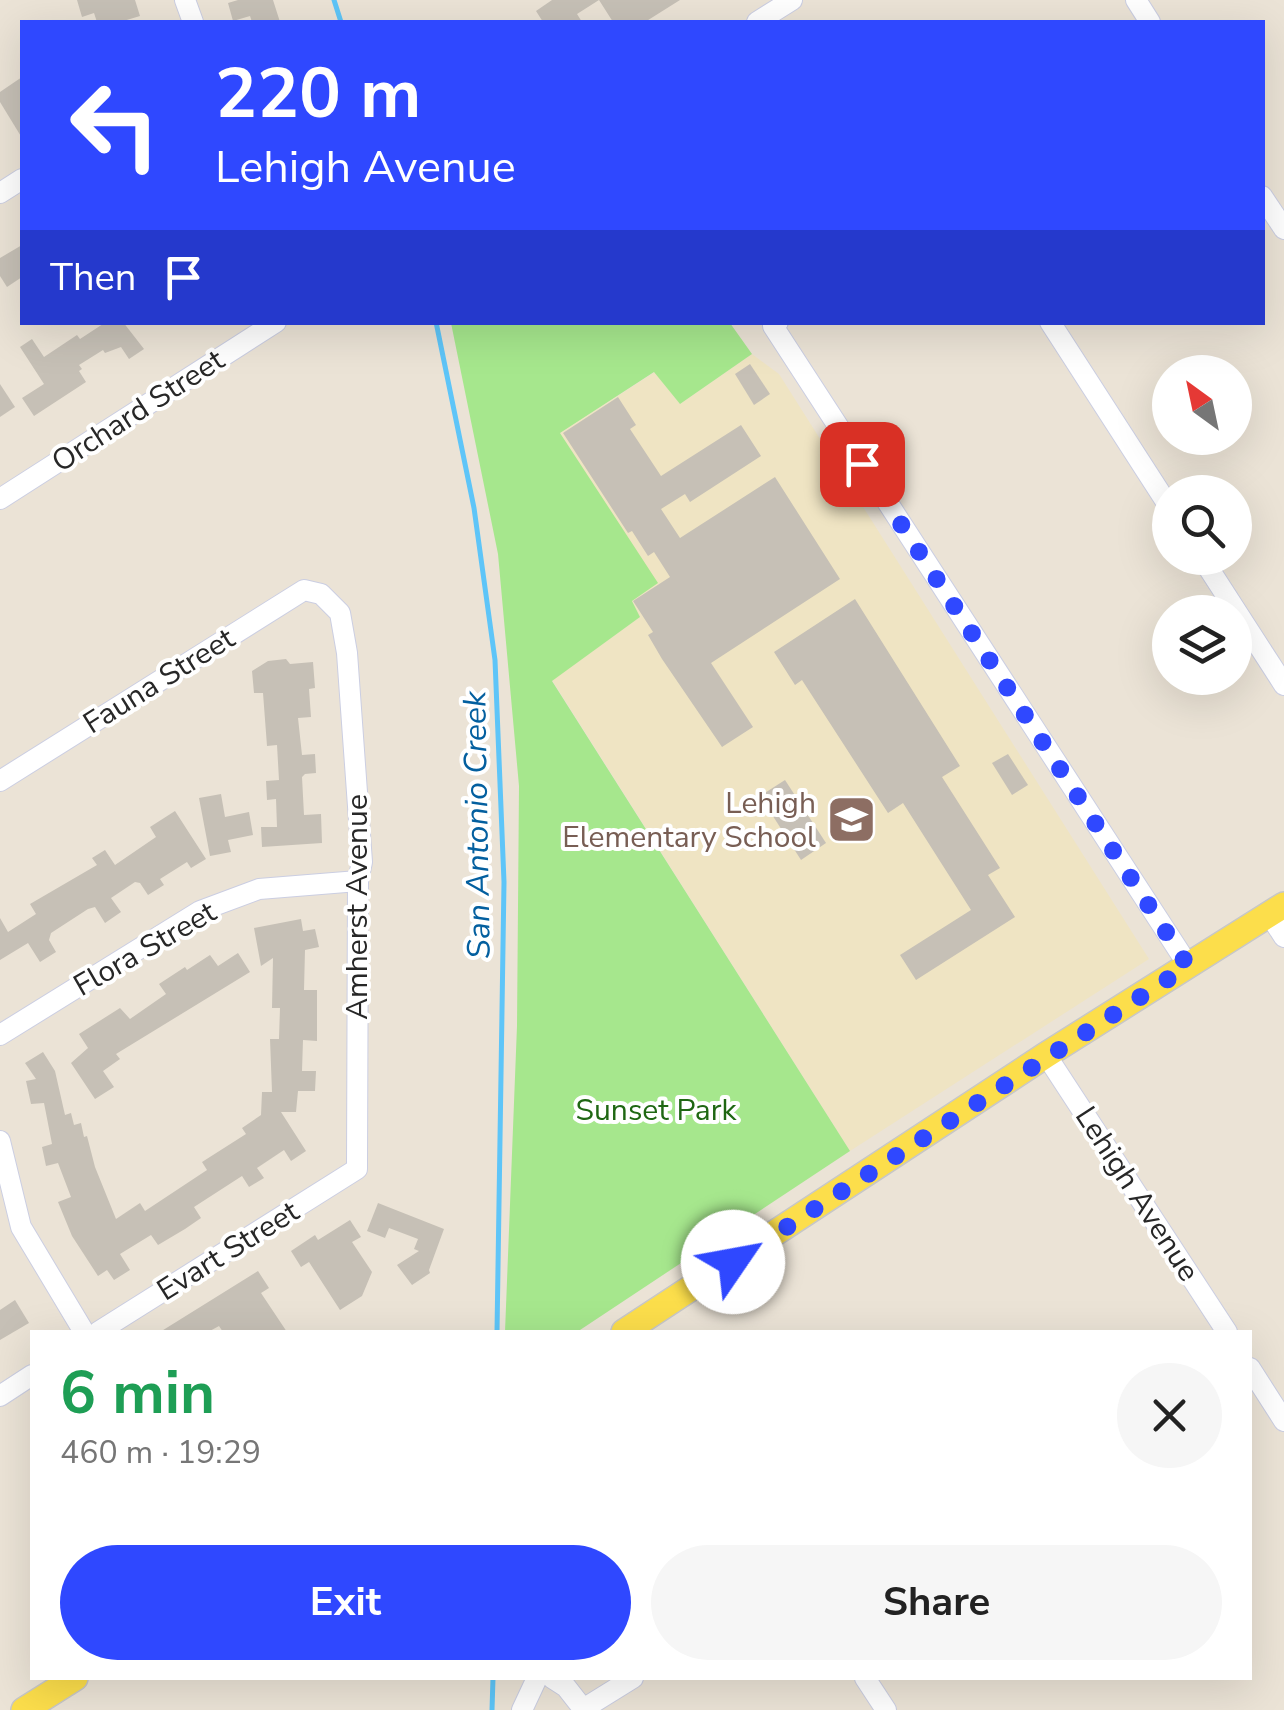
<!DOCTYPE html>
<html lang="en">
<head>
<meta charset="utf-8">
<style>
	body { margin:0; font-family:"Nunito Sans",sans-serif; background:#f6f6f6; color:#222; height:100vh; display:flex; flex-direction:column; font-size:38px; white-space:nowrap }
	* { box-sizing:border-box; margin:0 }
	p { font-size:32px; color:#767676 }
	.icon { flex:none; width:55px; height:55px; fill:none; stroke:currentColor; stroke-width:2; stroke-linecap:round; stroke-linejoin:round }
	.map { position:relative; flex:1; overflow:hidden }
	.drawer { position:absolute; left:30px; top:1330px; width:1222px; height:350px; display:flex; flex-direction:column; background:#fff; border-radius:0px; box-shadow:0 10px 40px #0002 }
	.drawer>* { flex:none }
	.banner { position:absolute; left:20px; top:20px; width:1245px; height:305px; border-radius:0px; box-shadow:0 10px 40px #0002; background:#2f48ff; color:#fff; overflow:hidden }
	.needle { width:65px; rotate:327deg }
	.controls { position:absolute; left:1152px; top:355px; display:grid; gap:20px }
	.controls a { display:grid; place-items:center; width:100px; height:100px; border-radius:50%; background:#fff; box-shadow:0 10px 40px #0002; font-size:50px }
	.pin { position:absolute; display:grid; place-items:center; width:85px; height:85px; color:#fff; margin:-42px; border-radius:20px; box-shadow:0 5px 15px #0006 }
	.me { position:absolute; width:110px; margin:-55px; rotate:57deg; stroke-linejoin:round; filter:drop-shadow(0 0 8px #0008) }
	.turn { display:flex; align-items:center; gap:35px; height:210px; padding:0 30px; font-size:45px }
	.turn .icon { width:130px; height:130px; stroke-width:2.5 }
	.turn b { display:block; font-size:70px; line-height:85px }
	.then { display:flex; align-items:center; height:95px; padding:0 30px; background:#0003; gap:20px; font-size:38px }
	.round { display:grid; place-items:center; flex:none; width:105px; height:105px; border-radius:52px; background:#f6f6f6 }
	.head { display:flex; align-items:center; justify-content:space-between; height:170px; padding:0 30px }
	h1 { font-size:60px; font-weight:700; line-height:75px; color:#1e9e55 }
	.cta { display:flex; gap:20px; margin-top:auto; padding:20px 30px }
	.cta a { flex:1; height:115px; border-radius:60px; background:#2f48ff; color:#fff; font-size:40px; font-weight:700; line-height:115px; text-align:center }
	.cta a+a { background:#f6f6f6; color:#222 }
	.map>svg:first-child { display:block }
</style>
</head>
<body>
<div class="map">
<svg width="1284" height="1710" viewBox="0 0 1284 1710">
	<rect width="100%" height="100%" fill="#ebe3d6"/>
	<!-- education -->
	<path fill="#efe4c3" d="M752,354L779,374L1149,959L850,1151L552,680L640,617L632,601L657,583L560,433L655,372L680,404Z"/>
	<!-- green -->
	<path fill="#a6e78d" d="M451,323H730L752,354L680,404L654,372L560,433L658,583L632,601L640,617L552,681L850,1151L577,1332H505L517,1026L519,786L498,554Z"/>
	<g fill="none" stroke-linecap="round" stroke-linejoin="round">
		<!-- stream -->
		<g stroke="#5ec5f8" stroke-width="5">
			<path d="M334,0L341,22"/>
			<path d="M436,322L474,508L495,660L504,882L497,1332"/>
			<path d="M492,1710L493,1678"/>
		</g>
	</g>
	<!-- building -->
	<g fill="#c6c0b6">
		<path d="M77,0H135L140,16L120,22H97L94,13L82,17Z"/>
		<path d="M238,0H273L280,22H252L250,16L233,21L228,3Z"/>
		<path d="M552,0H680L645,22H613L599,0L577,14L582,22H543L536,11Z"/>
		<path d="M22,77V138L0,102V92Z"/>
		<path d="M22,245V277L7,287L0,276V258Z"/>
		<path d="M106,322H123L144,349L129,359L121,347L105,353L103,350L79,365L82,369L79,371L86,382L34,416L22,398L44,384L20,347L32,339L44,357L77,335L80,339Z"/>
		<path d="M750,364L770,394L754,405L735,374Z"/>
		<path d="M0,384L15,407L0,417Z"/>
		<path d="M618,397L636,425L630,429L661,476L741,425L761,456L690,502L685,494L661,509L680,538L775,477L840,579L711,663L753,727L722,747L662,659L648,635L653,632L633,601L670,577L654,552L648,556L632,531L628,533L563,433Z"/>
		<path d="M855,599L960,766L942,777L1000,868L988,875L1015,917L916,980L900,955L971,910L903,803L888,813L802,680L795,685L774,652Z"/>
		<path d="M286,659L290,664L313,662L315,688L309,689L311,717L298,718L302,755L315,754L316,773L305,774L302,777L304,815L321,814L322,843L262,847L261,827H277L276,799L267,800L266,781L279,780L277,745L267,746L263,693H254L252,671L268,661Z"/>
		<path d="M1008,754L1028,785L1012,795L992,763Z"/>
		<path d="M785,780L826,843L801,860L760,796Z"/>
		<path d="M221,794L225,817L249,812L253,835L228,840L231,852L210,856L199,798Z"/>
		<path d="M175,811L206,859L191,868L187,862L160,879L164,885L148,895L140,883L135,882L111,898L121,912L105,923L95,907L88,909L51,933L49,940L56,952L40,962L28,943L0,960V918L8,932L36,914L30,904L97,865L92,858L105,850L115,865L156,837L150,827Z"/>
		<path d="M301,919L303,931L315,929L319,947L305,950L304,990H317V1041L303,1040L302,1071H316L315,1091H298L296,1112H281L306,1151L291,1161L284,1150L257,1168L264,1178L249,1187L242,1176L194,1207L201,1218L185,1229L158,1245L151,1235L120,1254L130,1270L114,1280L107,1270L98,1276L72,1236L58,1202L71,1197L58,1163L46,1166L42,1147L52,1144L44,1103L31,1104L26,1081L36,1079L25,1063L43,1052L55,1071L65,1115L71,1113L74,1125L81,1123L84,1137L87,1136L95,1167L116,1219L140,1203L145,1211L207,1170L202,1162L246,1134L242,1128L261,1115L262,1092H272L270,1039H279L280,1008H272L273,958L261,966L254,928Z"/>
		<path d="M238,953L250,972L116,1054L120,1059L103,1071L114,1087L95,1099L71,1063L88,1048L79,1034L120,1008L130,1019L166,994L159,984L185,967L187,970L210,955L218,966Z"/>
		<path d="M378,1203L444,1229L429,1270L430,1273L412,1285L397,1265L419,1251L414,1249L418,1239L389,1228L385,1238L367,1231Z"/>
		<path d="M350,1220L361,1237L352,1242L372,1272L362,1296L340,1310L309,1262L301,1267L291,1251L315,1235L318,1240Z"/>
		<path d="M258,1271L269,1288L261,1293L287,1332H223L219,1326L208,1332H160Z"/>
		<path d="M15,1300L29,1323L0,1340V1310Z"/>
	</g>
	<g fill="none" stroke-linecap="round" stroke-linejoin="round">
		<defs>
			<g id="minor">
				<path d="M185,0L193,22"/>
				<path d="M1136,0L1150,22"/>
				<path d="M757,22L792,0"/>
				<path d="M0,193L22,179"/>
				<path d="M1262,196L1284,229"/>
				<path d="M778,322L773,326L1188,965"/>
				<path d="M1050,322L1170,508"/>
				<path d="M0,499L276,322"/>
				<path d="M1202,558L1284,685"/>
				<path d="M0,781L304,590L321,594L340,613L347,653L362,862L358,881L357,1169L98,1332"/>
				<path d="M1269,914L1284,937"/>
				<path d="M0,1035L200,911L259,889L358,881"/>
				<path d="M1046,1055L1227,1332"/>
				<path d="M0,1141L21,1227L84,1332"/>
				<path d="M1250,1368L1284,1421"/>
				<path d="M0,1396L32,1375"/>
				<path d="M552,1678L566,1687L584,1710"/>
				<path d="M865,1678L886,1710"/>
				<path d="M583,1709L633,1678"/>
				<path d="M522,1710L537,1678"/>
			</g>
			<g id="major">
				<path d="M624,1332L1046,1055L1284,905"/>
				<path d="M24,1710L75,1678"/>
			</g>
		</defs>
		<!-- minor casing -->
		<use href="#minor" stroke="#cbcee2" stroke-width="22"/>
		<!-- major casing -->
		<use href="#major" stroke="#c7c7c7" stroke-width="28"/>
		<!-- minor -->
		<use href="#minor" stroke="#fff" stroke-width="20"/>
		<!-- major -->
		<use href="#major" stroke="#fcde4b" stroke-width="25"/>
	</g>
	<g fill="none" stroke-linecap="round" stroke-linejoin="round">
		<!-- route -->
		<path stroke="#2f48ff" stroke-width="18" stroke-dasharray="0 32.4" d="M733,1262L1188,966L862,464"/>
	</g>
	<!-- icons -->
	<defs>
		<symbol id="school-square" viewBox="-11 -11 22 22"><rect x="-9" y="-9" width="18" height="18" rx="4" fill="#8d6e63" stroke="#fff"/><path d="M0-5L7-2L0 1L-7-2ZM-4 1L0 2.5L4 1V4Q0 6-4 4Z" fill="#fff"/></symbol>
	</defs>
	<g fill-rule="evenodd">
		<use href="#school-square" x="824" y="792" width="55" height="55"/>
	</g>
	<g text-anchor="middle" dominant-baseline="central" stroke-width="8" stroke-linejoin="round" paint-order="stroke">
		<!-- street labels -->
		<g font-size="30" fill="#272727" stroke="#fff">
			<text transform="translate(138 411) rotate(-33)">Orchard Street</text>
			<text transform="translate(159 681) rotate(-32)">Fauna Street</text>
			<text transform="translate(357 907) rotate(-90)">Amherst Avenue</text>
			<text transform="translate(145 949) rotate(-30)">Flora Street</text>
			<text transform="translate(1137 1194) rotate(57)">Lehigh Avenue</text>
			<text transform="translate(228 1251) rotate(-32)">Evart Street</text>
		</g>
		<!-- education labels -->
		<g font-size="30" fill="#785e54" stroke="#fff" text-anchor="end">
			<text x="816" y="803">Lehigh<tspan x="816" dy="34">Elementary School</tspan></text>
		</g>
		<!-- park labels -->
		<g font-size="30" fill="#1f6713" stroke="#fff">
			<text x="656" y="1110">Sunset Park</text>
		</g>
		<!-- water labels -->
		<g font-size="32" font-style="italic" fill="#035f9f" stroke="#fff">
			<text transform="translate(477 825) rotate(-91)">San Antonio Creek</text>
		</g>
	</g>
</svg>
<div class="controls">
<a><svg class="needle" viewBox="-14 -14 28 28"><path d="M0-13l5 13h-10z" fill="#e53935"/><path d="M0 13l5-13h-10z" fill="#767676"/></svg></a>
<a><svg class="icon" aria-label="search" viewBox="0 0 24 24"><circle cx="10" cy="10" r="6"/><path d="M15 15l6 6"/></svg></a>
<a><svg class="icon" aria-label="layers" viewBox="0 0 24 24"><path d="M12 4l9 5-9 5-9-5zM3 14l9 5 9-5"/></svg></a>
</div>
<div class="pin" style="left:862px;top:464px;background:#d93025"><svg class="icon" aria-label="arrive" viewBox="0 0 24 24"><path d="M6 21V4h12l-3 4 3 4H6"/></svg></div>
<svg class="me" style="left:733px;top:1262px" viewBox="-20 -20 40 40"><circle r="19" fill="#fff"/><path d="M0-13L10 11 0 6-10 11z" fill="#2f48ff"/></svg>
<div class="banner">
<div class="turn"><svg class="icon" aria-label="left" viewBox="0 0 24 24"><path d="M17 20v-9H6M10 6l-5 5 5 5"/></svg><div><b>220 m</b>Lehigh Avenue</div></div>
<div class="then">Then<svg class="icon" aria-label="arrive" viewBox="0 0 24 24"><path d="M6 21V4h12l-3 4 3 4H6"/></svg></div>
</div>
<section class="drawer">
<div class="head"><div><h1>6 min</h1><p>460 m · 19:29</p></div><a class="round"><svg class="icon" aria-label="close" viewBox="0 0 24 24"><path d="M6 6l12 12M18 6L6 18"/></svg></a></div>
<div class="cta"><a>Exit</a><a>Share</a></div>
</section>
</div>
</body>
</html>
